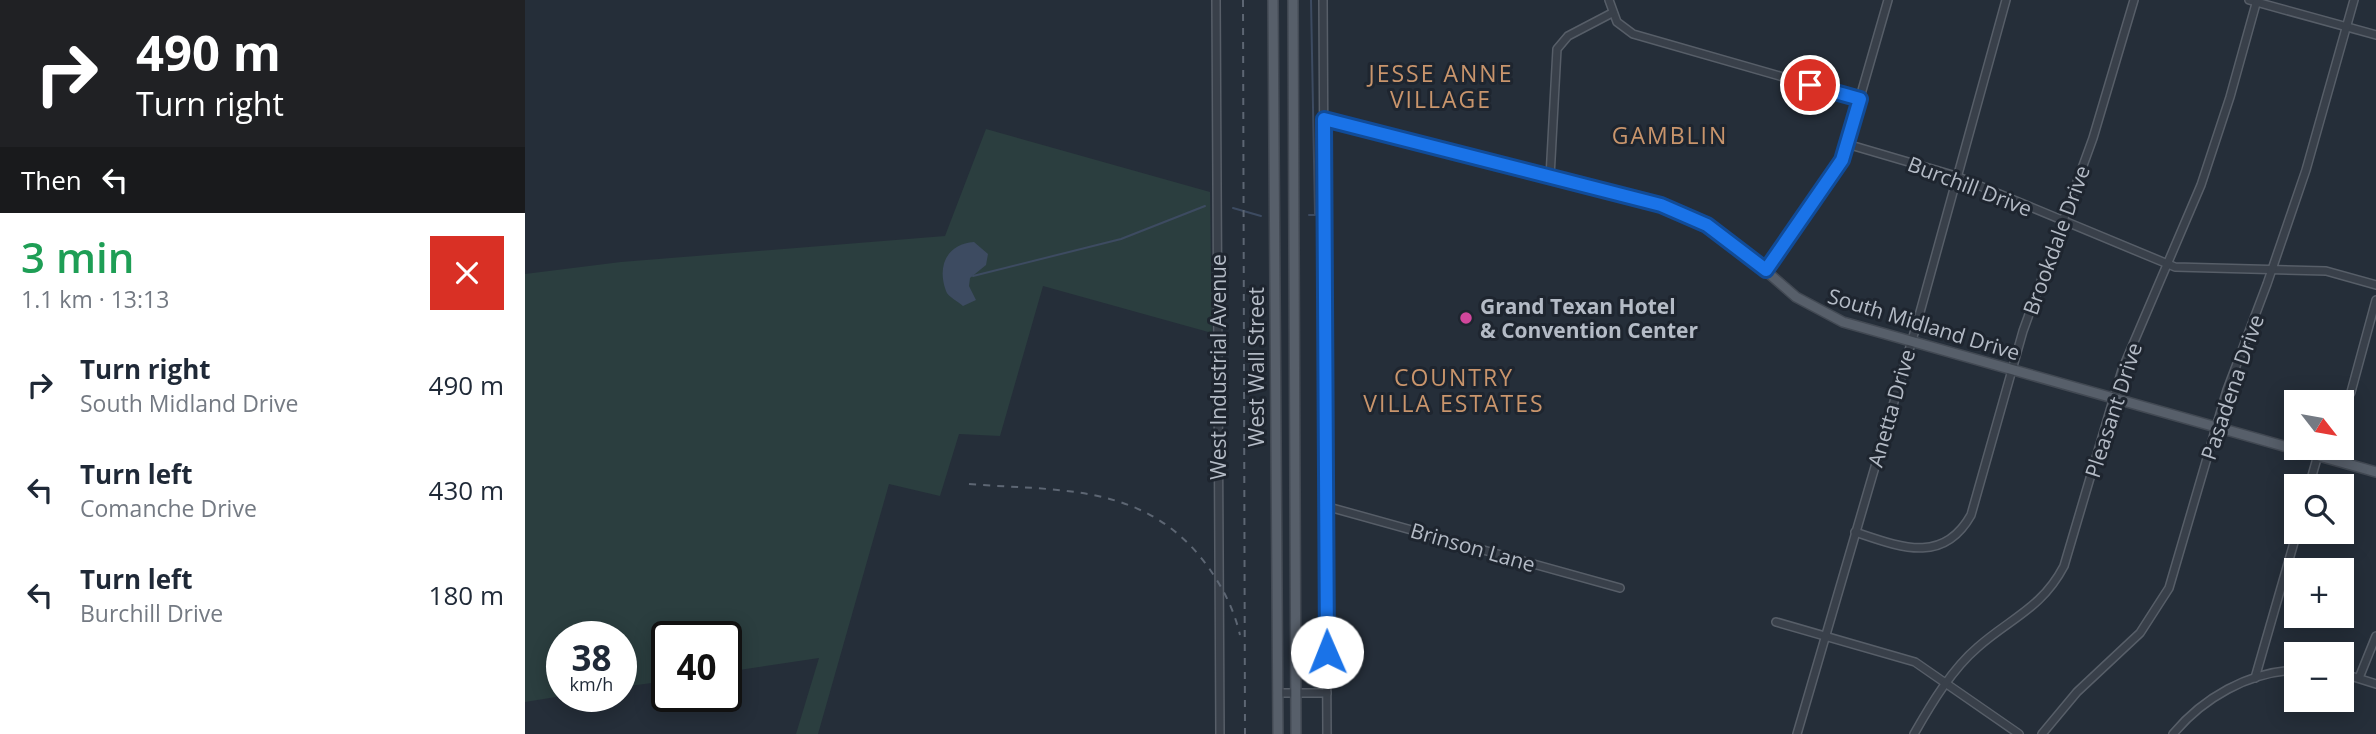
<!DOCTYPE html>
<html lang="en">
<head>
<meta charset="utf-8">
<style>
	body { margin:0; font-family:"Open Sans",sans-serif; background:#f2f2f3; color:#1f2937; height:100vh; display:flex; flex-direction:column; font-size:26px; white-space:nowrap }
	* { box-sizing:border-box; margin:0 }
	p { font-size:23px; color:#747a83 }
	.icon { flex:none; width:38px; height:38px; fill:none; stroke:currentColor; stroke-width:2; stroke-linecap:round; stroke-linejoin:round }
	.map { position:relative; flex:1; overflow:hidden }
	.side { display:flex; flex-direction:column; background:#fff; width:525px }
	.side>* { flex:none }
	.hud { background:#202124; color:#fff; overflow:hidden }
	.needle { width:46px; rotate:121deg }
	.controls { position:absolute; left:1759px; top:390px; display:grid; gap:14px }
	.controls a { display:grid; place-items:center; width:70px; height:70px; border-radius:0px; background:#fff; box-shadow:0 4px 18px #0003; font-size:35px }
	.speed { position:absolute; left:21px; top:621px; display:flex; gap:14px; font-size:35px; font-weight:700; text-align:center }
	.speed>* { display:grid; place-content:center; width:91px; height:91px; border-radius:50%; background:#fff; box-shadow:0 4px 18px #0003; line-height:1 }
	.speed small { font-size:18px; font-weight:400 }
	.speed .limit { border:4px solid #111; border-radius:10px; background:#fff; color:#111 }
	.pin { position:absolute; display:grid; place-items:center; width:60px; height:60px; color:#fff; margin:-30px; border:4px solid #fff; border-radius:50%; box-shadow:0 2px 7px #0007 }
	.me { position:absolute; width:77px; margin:-38px; rotate:359deg; stroke-linejoin:round; filter:drop-shadow(0 0 5px #0008) }
	.turn { display:flex; align-items:center; gap:24px; height:147px; padding:0 21px; font-size:32px }
	.turn .icon { width:91px; height:91px; stroke-width:2.5 }
	.turn b { display:block; font-size:49px; line-height:60px }
	.then { display:flex; align-items:center; height:66px; padding:0 21px; background:#0003; gap:14px; font-size:26px }
	.round { display:grid; place-items:center; flex:none; width:74px; height:74px; border-radius:0px; background:#f2f2f3 }
	.summary { display:flex; align-items:center; justify-content:space-between; height:119px; padding:0 21px }
	h1 { font-size:42px; font-weight:600; line-height:52px; color:#1e9e55 }
	ul { padding:0; list-style:none }
	li { display:flex; align-items:center; gap:21px; height:105px; padding:0 21px }
	li div { flex:1 }
	li b { display:block; font-size:26px }
	li em { font-style:normal }
	main { display:flex; flex:1; min-height:0 }
	.map>svg:first-child { display:block }
</style>
</head>
<body>
<main>
<section class="side">
<div class="hud">
<div class="turn"><svg class="icon" aria-label="right" viewBox="0 0 24 24"><path d="M7 20v-9h11M14 6l5 5-5 5"/></svg><div><b>490 m</b>Turn right</div></div>
<div class="then">Then<svg class="icon" aria-label="left" viewBox="0 0 24 24"><path d="M17 20v-9H6M10 6l-5 5 5 5"/></svg></div>
</div>
<div class="summary"><div><h1>3 min</h1><p>1.1 km · 13:13</p></div><a class="round" style="background:#d93025;color:#fff"><svg class="icon" aria-label="close" viewBox="0 0 24 24"><path d="M6 6l12 12M18 6L6 18"/></svg></a></div>
<ul>
<li><svg class="icon" aria-label="right" viewBox="0 0 24 24"><path d="M7 20v-9h11M14 6l5 5-5 5"/></svg><div><b>Turn right</b><p>South Midland Drive</p></div><em>490 m</em></li>
<li><svg class="icon" aria-label="left" viewBox="0 0 24 24"><path d="M17 20v-9H6M10 6l-5 5 5 5"/></svg><div><b>Turn left</b><p>Comanche Drive</p></div><em>430 m</em></li>
<li><svg class="icon" aria-label="left" viewBox="0 0 24 24"><path d="M17 20v-9H6M10 6l-5 5 5 5"/></svg><div><b>Turn left</b><p>Burchill Drive</p></div><em>180 m</em></li>
</ul>
</section>
<div class="map">
<svg width="1851" height="734" viewBox="0 0 1851 734">
	<rect width="100%" height="100%" fill="#252e39"/>
	<!-- green -->
	<path fill="#2b3e3f" d="M461,129L685,192L687,333L518,286L475,436L434,434L415,496L364,484L293,734H271L294,658L201,672V637H142V681L96,687V637H37V696L0,702V274L96,262L420,236Z"/>
	<!-- water -->
	<path fill="#3d4b61" d="M449,242L463,254L461,265L445,278L444,286L451,300L438,306C433,301 423,297 421,291C412,267 421,244 449,242Z"/>
	<g fill="none" stroke-linecap="round" stroke-linejoin="round">
		<!-- stream -->
		<g stroke="#3d4b61" stroke-width="2">
			<path d="M708,208L736,216"/>
			<path d="M784,215H790L786,0"/>
			<path d="M448,276L596,239L680,206"/>
		</g>
		<defs>
			<g id="minor">
				<path d="M691,0L695,734"/>
				<path d="M798,0L802,734"/>
				<path d="M1084,0L1092,22L1108,34L1335,99"/>
				<path d="M1724,0L1851,35"/>
				<path d="M1322,144L1431,176L1650,267L1801,271L1851,285"/>
				<path d="M1025,177L1032,49L1043,36L1087,13"/>
				<path d="M1241,270L1317,160L1363,0"/>
				<path d="M1816,410L1826,392L1851,300"/>
				<path d="M1784,486L1795,448"/>
				<path d="M800,506L1095,588"/>
				<path d="M1330,532C1375,547 1418,565 1446,515L1498,331L1568,138L1609,0"/>
				<path d="M1251,622L1390,662L1494,734"/>
				<path d="M1816,673L1851,684"/>
				<path d="M1730,678L1772,532"/>
				<path d="M1834,678L1851,636"/>
				<path d="M752,693H802"/>
				<path d="M1272,734L1392,323L1481,0"/>
				<path d="M1389,734C1406,704 1427,669 1453,647C1486,618 1517,608 1539,566L1597,370L1676,185L1705,97L1732,0"/>
				<path d="M1517,734L1552,692L1615,633L1644,588L1702,390L1742,284L1781,170L1829,0"/>
				<path d="M1648,734C1678,698 1723,672 1771,670"/>
			</g>
			<g id="major">
				<path d="M748,0L753,734"/>
				<path d="M768,0L771,734"/>
				<path d="M799,119L1136,205L1182,225L1203,238L1271,297L1318,322L1851,472"/>
			</g>
		</defs>
		<!-- minor casing -->
		<use href="#minor" stroke="#575e68" stroke-width="10"/>
		<!-- major casing -->
		<use href="#major" stroke="#424953" stroke-width="12"/>
		<!-- minor -->
		<use href="#minor" stroke="#39404a" stroke-width="7"/>
		<!-- major -->
		<use href="#major" stroke="#575f6a" stroke-width="9"/>
		<!-- rail -->
		<g stroke="#5d6673" stroke-width="2" stroke-dasharray="7 7" stroke-linecap="butt">
			<path d="M718,0L720,734"/>
			<path d="M444,484C530,491 612,483 673,554C693,578 708,605 715,635"/>
		</g>
	</g>
	<g fill="none" stroke-linecap="round" stroke-linejoin="round">
		<defs>
			<path id="route" d="M802,652L799,119L1136,205L1182,225L1241,270L1317,160L1335,99L1285,85"/>
		</defs>
		<!-- route casing -->
		<use href="#route" stroke="#114b97" stroke-width="18"/>
		<!-- route -->
		<use href="#route" stroke="#1a73e8" stroke-width="12"/>
	</g>
	<!-- markers -->
	<circle fill="#d1479c" stroke="#1e252f" stroke-width="2.5" cx="941" cy="318" r="7"/>
	<g text-anchor="middle" dominant-baseline="central" stroke-width="6" stroke-linejoin="round" paint-order="stroke">
		<!-- street labels -->
		<g font-size="21" fill="#b4bbc6" stroke="#1e252f">
			<text transform="translate(1445 186) rotate(21)">Burchill Drive</text>
			<text transform="translate(1531 240) rotate(-70)">Brookdale Drive</text>
			<text transform="translate(1399 324) rotate(17)">South Midland Drive</text>
			<text transform="translate(693 367) rotate(-90)">West Industrial Avenue</text>
			<text transform="translate(731 367) rotate(-90)">West Wall Street</text>
			<text transform="translate(1707 387) rotate(-71)">Pasadena Drive</text>
			<text transform="translate(1366 408) rotate(-74)">Anetta Drive</text>
			<text transform="translate(1588 410) rotate(-72)">Pleasant Drive</text>
			<text transform="translate(948 547) rotate(16)">Brinson Lane</text>
		</g>
		<!-- poi labels -->
		<g font-size="21" font-weight="bold" fill="#b4bbc6" stroke="#1e252f" text-anchor="start">
			<text x="955" y="306">Grand Texan Hotel<tspan x="955" dy="24">&amp; Convention Center</tspan></text>
		</g>
		<!-- neighbourhood labels -->
		<g font-size="23" letter-spacing="2" fill="#c9956c" stroke="#1e252f">
			<text x="916" y="73">JESSE ANNE<tspan x="916" dy="26">VILLAGE</tspan></text>
			<text x="1145" y="135">GAMBLIN</text>
			<text x="929" y="377">COUNTRY<tspan x="929" dy="26">VILLA ESTATES</tspan></text>
		</g>
	</g>
</svg>
<div class="controls">
<a><svg class="needle" viewBox="-14 -14 28 28"><path d="M0-13l5 13h-10z" fill="#e53935"/><path d="M0 13l5-13h-10z" fill="#747a83"/></svg></a>
<a><svg class="icon" aria-label="search" viewBox="0 0 24 24"><circle cx="10" cy="10" r="6"/><path d="M15 15l6 6"/></svg></a>
<a>+</a>
<a>−</a>
</div>
<div class="speed"><div>38<small>km/h</small></div><div class="limit">40</div></div>
<div class="pin" style="left:1285px;top:85px;background:#d93025"><svg class="icon" aria-label="arrive" viewBox="0 0 24 24"><path d="M6 21V4h12l-3 4 3 4H6"/></svg></div>
<svg class="me" style="left:802px;top:652px" viewBox="-20 -20 40 40"><circle r="19" fill="#fff"/><path d="M0-13L10 11 0 6-10 11z" fill="#1a73e8"/></svg>
</div>
</main>
</body>
</html>
